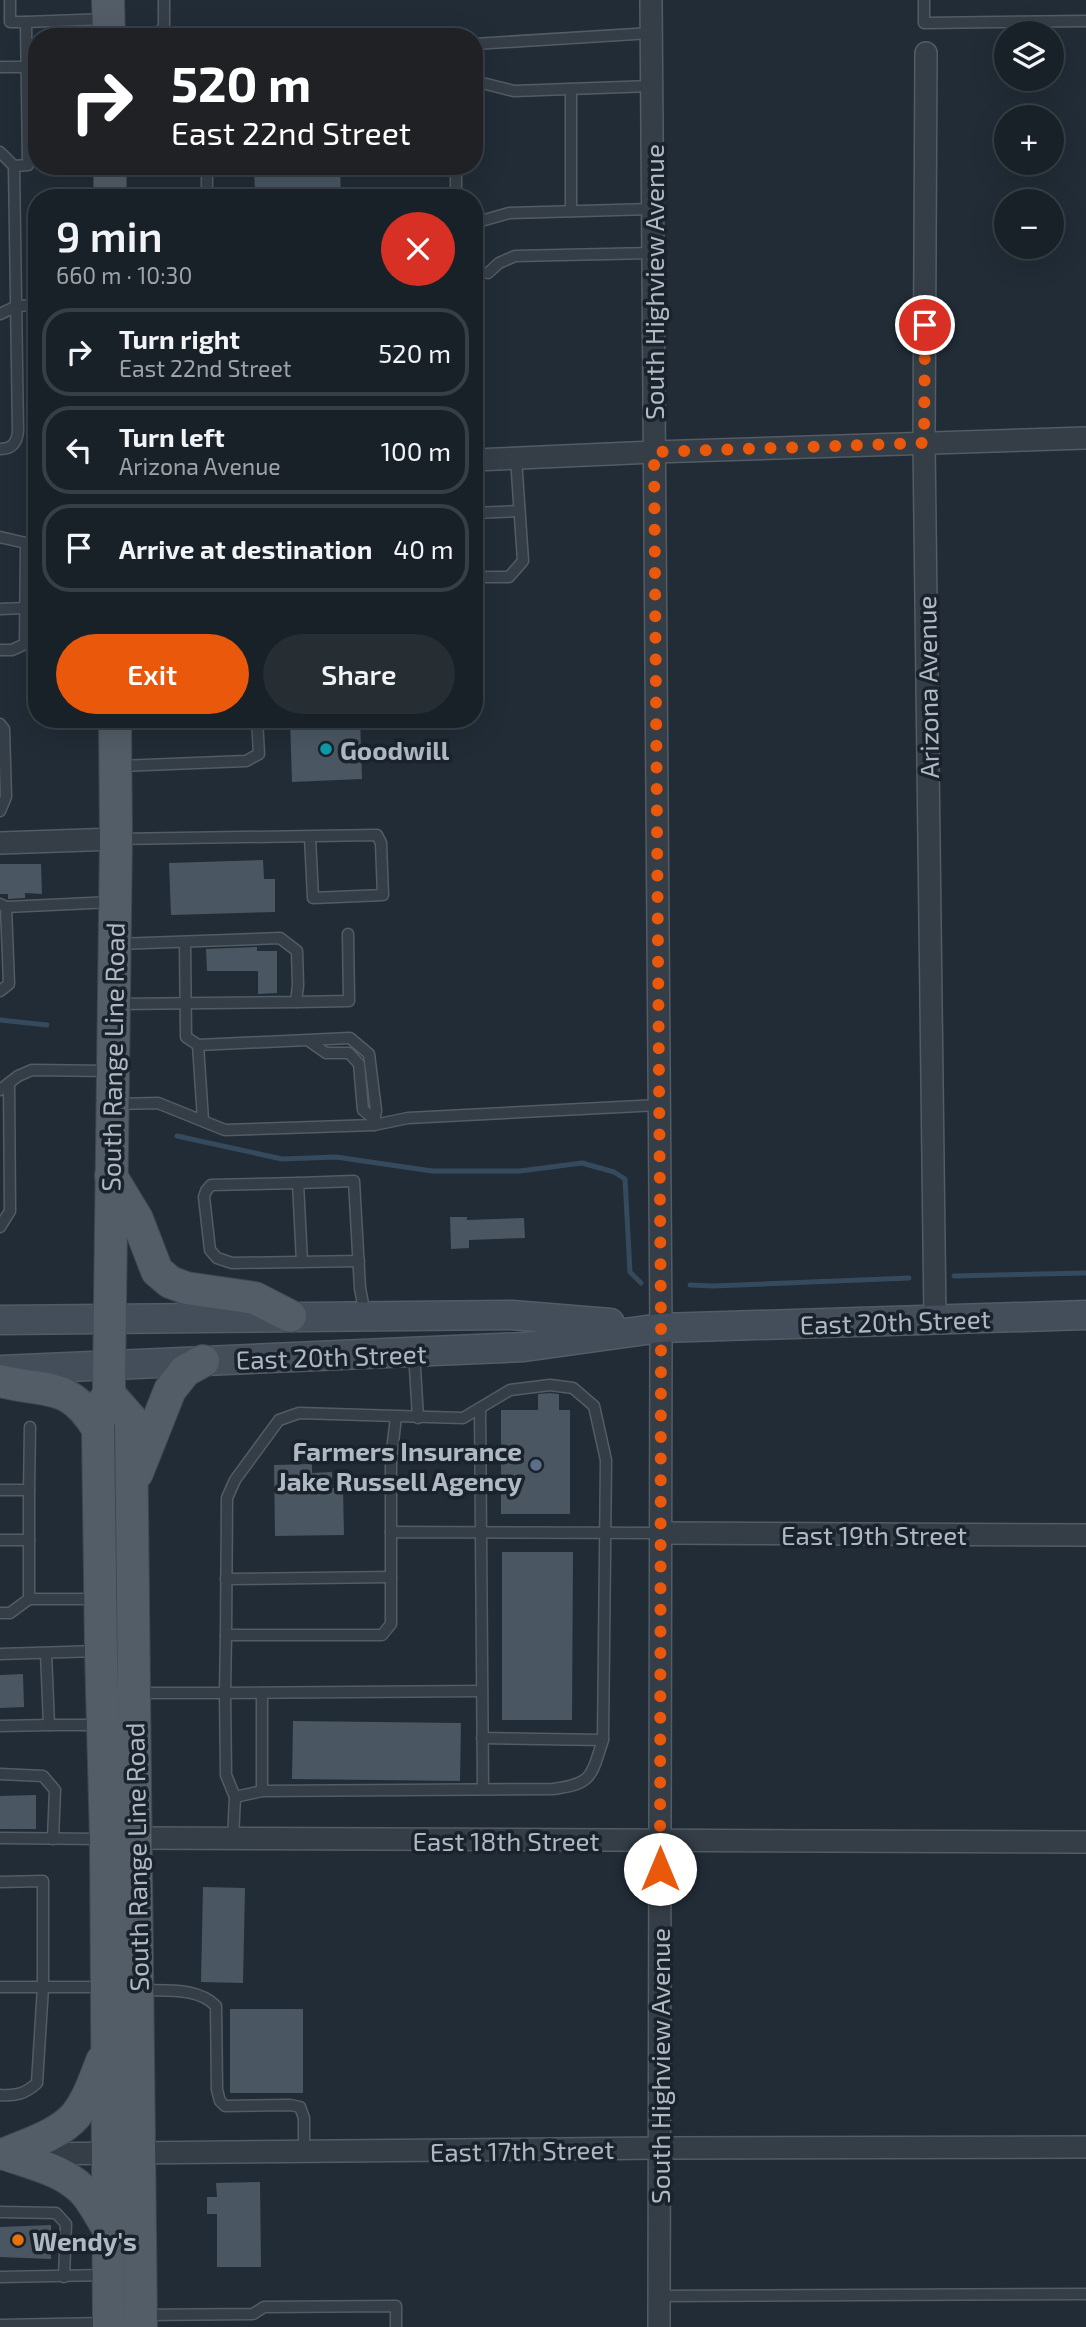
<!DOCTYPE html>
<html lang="en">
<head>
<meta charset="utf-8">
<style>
	body { margin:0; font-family:"Exo 2",sans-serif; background:#262e34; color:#f1f3f6; height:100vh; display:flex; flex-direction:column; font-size:26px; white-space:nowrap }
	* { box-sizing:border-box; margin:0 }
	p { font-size:23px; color:#9fa3a8 }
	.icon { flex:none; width:38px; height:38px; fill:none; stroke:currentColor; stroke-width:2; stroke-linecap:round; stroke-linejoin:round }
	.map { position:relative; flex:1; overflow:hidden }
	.drawer { position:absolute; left:28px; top:189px; width:455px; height:539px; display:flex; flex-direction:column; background:#192128; border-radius:28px; box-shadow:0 7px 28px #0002,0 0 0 2px #373e45 }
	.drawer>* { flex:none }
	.top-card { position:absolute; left:28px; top:28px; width:455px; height:147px; border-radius:28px; box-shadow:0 7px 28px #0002,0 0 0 2px #373e45; background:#202124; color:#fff; overflow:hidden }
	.controls { position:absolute; left:994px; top:21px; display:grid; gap:14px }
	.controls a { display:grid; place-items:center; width:70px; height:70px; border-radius:50%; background:#192128; box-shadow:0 7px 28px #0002,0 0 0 2px #373e45; font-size:35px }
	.pin { position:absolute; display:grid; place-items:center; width:60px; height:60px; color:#fff; margin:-30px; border:4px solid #fff; border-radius:50%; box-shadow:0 2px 7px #0007 }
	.me { position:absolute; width:77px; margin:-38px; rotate:0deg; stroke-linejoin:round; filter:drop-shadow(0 0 5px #0008) }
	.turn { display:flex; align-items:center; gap:24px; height:147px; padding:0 28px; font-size:32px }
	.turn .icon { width:91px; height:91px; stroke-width:2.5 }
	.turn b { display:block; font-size:49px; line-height:60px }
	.round { display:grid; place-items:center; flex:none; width:74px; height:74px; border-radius:37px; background:#262e34 }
	.summary { display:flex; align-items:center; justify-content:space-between; height:119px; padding:0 28px }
	h1 { font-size:42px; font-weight:600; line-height:52px }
	.action { display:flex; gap:14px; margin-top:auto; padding:14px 28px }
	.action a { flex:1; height:80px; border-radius:42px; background:#ea580c; color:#fff; font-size:28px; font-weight:600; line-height:80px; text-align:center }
	.action a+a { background:#262e34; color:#f1f3f6 }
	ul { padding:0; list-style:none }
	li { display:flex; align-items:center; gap:21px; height:88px; margin:0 14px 10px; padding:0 14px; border:4px solid #373e45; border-radius:28px }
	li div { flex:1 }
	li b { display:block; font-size:26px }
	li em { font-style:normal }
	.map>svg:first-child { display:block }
</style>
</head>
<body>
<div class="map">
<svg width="1086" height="2327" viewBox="0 0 1086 2327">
	<rect width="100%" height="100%" fill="#212c36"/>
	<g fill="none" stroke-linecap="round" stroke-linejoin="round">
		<!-- stream -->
		<g stroke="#364a5d" stroke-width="5">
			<path d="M0,1020L47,1025"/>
			<path d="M177,1136L282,1159L336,1157L432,1171H520L582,1163L614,1172L625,1179L630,1272L641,1283"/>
			<path d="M954,1276L1086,1273"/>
			<path d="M690,1285L713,1286L909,1278"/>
		</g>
	</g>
	<!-- building -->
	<g fill="#4a5762">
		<path d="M254,166H340L341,198L255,196Z"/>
		<path d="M290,719H360L362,779L292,782Z"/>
		<path d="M263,860L264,879H275V912L171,915L169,863Z"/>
		<path d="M0,864H41L42,894L25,893V898L8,899V894H0Z"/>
		<path d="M257,947V951H277V993L258,994V971H207L206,949Z"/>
		<path d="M450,1217H467V1220L524,1218L525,1238L469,1240V1248L451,1249Z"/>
		<path d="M550,1393L559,1394V1410H570V1514H501V1410H538V1394Z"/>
		<path d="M312,1464V1473L332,1472V1488H343L344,1535L275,1536L274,1465Z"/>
		<path d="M502,1552H573L572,1720H502Z"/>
		<path d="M23,1674L24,1707L0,1708V1675Z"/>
		<path d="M293,1721L461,1723L460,1781L292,1779Z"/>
		<path d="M36,1795V1829H0V1796Z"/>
		<path d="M203,1887L245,1888L243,1983L201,1982Z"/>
		<rect x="230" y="2009" width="73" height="84"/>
		<path d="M260,2182L261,2267H217V2214H207V2197H217L216,2183Z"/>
		<path d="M51,2225V2259L0,2257V2227Z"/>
	</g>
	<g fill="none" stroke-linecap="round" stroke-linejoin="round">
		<defs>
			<g id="lane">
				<path d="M924,0V23L1086,21"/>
				<path d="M26,22L107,19"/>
				<path d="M113,37L159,32L164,27V0"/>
				<path d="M474,44L651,33"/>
				<path d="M0,67H27"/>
				<path d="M474,81L514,91L651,86"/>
				<path d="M571,89V211"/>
				<path d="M0,152L14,166"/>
				<path d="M207,166V198"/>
				<path d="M456,166V198"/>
				<path d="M474,223L509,213L652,209"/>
				<path d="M488,273L499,263L515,256L652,253"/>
				<path d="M0,314L17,306L37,305"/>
				<path d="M0,449C12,449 17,443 18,431L14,166L28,165L26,22H10V0"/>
				<path d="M474,513L519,511"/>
				<path d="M0,537L26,543L25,644L12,650H0"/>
				<path d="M474,577H509L523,561L516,458"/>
				<path d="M0,609L26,608"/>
				<path d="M0,724L4,729L6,797L0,811"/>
				<path d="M120,766L246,761L259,754L257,719"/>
				<path d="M118,839L377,835L381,843L383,895L313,898L310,837"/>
				<path d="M6,907L112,902"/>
				<path d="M185,943L186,1037L198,1045L350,1038L369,1054L376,1110L374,1125"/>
				<path d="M0,991L9,984L6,907L0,904"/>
				<path d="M296,1002L349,1001L348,934"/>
				<path d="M116,1004L296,1002L298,985L297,951L280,938L117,944"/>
				<path d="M309,1041L326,1053H349L359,1064L363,1110L373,1118"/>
				<path d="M198,1045L203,1120"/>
				<path d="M0,1090L18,1076L32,1070L110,1071"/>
				<path d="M115,1104L158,1103L225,1130L374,1125L408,1118L659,1105"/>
				<path d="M298,1183L211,1185L206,1191L204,1197L210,1250L217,1258L232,1263L359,1261"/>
				<path d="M0,1227L10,1211L9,1083"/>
				<path d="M302,1262L298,1183L354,1181L360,1288L365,1315"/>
				<path d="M416,1354L415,1368L418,1418"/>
				<path d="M480,1408L483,1789"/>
				<path d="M0,1490H29L30,1427"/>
				<path d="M29,1490V1599H99"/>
				<path d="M391,1532V1459L396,1417"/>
				<path d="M0,1540H29"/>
				<path d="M226,1579L391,1577"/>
				<path d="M0,1613H10L29,1599"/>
				<path d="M226,1635L227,1498L235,1480L279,1420L299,1413L463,1418L510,1390L550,1385L573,1388L594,1406L606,1460L603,1740C591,1776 593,1784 553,1789L262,1791L235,1797"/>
				<path d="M46,1653L49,1725H100"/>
				<path d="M0,1654L99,1651"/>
				<path d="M138,1693H225L226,1635H382L391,1624V1532L662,1533"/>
				<path d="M0,1726L49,1725"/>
				<path d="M482,1738L603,1740"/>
				<path d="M0,1774L43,1776L55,1790L53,1839"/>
				<path d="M262,1791V1693"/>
				<path d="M0,1838L103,1839"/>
				<path d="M233,1838L235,1797L226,1775L225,1693L482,1691"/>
				<path d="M0,1882L43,1881V1987L37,2083C25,2094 16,2096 0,2095"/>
				<path d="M0,1987H105"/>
				<path d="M142,1990C166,1991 198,1987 216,2006L217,2090L220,2101L225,2106L290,2105L300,2107L304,2118V2152"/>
				<path d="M0,2212L56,2213L66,2224L64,2277"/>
				<path d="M0,2277L106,2275"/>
				<path d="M659,2296L1086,2294"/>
				<path d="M142,2315L253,2314L264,2307L396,2306V2327"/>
				<path d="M0,2325L106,2323"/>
			</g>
			<g id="street">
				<path d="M651,0L661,1328L659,2327"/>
				<path d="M926,53L924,443L935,1320"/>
				<path d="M474,460L654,452L1086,438"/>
				<path d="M0,843L116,839"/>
				<path d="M662,1533L1086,1535"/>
				<path d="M136,1838L1086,1842"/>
				<path d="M27,2154L659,2148L1086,2147"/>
			</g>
			<g id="secondary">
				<path d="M0,1320L512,1315L610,1323"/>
				<path d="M0,1370L524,1347L661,1328L1086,1315"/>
			</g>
			<g id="primary">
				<path d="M108,0L109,37"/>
				<path d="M110,166V198"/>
				<path d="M115,719L116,839L109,1384V1394L131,1419L141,2327"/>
				<path d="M111,1176L137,1219L157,1271L170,1282L186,1288L255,1298L290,1316"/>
				<path d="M0,1381C48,1393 69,1381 98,1429"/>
				<path d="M137,1473L170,1390L185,1371L203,1361"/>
				<path d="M5,2154C28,2144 59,2135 76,2115C88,2100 95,2079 102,2061"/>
				<path d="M5,2154C33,2164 68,2171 87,2195C95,2205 101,2217 108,2228"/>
				<path d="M109,2327L106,1839L101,1651L98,1429L99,1409L109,1394"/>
			</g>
		</defs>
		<!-- lane casing -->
		<use href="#lane" stroke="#525c65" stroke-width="13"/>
		<!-- street casing -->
		<use href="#street" stroke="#525c65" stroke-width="24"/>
		<!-- secondary casing -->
		<use href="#secondary" stroke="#525c65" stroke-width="31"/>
		<!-- primary casing -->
		<use href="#primary" stroke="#3e4751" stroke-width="34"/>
		<!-- lane -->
		<use href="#lane" stroke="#353e47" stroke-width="10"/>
		<!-- street -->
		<use href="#street" stroke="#353e47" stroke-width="21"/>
		<!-- secondary -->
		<use href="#secondary" stroke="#434e5a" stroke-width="28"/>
		<!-- primary -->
		<use href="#primary" stroke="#535d67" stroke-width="32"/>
	</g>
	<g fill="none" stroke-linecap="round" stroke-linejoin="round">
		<!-- route -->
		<path stroke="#ea580c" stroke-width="12" stroke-dasharray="0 21.6" d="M660,1869L661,1328L654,452L924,443L925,325"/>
	</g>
	<!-- markers -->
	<circle fill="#0f9aa8" stroke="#1a232c" stroke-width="2.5" cx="326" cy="749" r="7"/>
	<circle fill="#5c6f8a" stroke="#1a232c" stroke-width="2.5" cx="536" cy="1465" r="7"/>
	<circle fill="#e8710a" stroke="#1a232c" stroke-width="2.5" cx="18" cy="2240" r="7"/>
	<g text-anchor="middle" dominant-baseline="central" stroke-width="7" stroke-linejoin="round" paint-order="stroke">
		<!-- street labels -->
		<g font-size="26" fill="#afb9c4" stroke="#1a232c">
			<text transform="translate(653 282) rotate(-90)">South Highview Avenue</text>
			<text transform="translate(927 687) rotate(-91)">Arizona Avenue</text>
			<text transform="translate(112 1057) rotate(-89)">South Range Line Road</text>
			<text transform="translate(895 1321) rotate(-2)">East 20th Street</text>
			<text transform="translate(331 1356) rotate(-2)">East 20th Street</text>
			<text x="874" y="1534">East 19th Street</text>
			<text x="506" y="1840">East 18th Street</text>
			<text transform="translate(136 1857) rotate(-91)">South Range Line Road</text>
			<text transform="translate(659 2066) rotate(-90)">South Highview Avenue</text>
			<text transform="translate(522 2150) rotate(-1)">East 17th Street</text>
		</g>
		<!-- poi labels -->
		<g font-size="26" font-weight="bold" fill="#afb9c4" stroke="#1a232c" text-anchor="start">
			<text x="340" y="749">Goodwill</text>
			<text x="522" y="1450" text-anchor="end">Farmers Insurance<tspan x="522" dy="30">Jake Russell Agency</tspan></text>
			<text x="32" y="2240">Wendy's</text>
		</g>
	</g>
</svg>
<div class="controls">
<a><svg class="icon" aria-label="layers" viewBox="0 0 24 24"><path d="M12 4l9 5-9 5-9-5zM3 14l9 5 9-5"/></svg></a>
<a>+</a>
<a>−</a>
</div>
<div class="pin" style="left:925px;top:325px;background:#d93025"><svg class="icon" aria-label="arrive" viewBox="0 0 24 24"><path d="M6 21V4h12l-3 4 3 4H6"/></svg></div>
<svg class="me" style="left:660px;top:1869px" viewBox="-20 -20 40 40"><circle r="19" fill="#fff"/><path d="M0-13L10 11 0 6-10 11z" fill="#ea580c"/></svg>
<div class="top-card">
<div class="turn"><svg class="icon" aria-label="right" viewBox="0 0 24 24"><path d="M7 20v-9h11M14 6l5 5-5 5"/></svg><div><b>520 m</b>East 22nd Street</div></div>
</div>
<section class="drawer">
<div class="summary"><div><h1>9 min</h1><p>660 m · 10:30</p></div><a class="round" style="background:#d93025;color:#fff"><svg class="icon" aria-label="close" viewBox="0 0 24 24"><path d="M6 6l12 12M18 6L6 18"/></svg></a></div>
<ul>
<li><svg class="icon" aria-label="right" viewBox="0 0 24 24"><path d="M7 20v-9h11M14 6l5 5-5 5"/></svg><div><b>Turn right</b><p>East 22nd Street</p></div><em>520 m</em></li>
<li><svg class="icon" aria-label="left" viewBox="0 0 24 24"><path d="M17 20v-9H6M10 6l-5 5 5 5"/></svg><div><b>Turn left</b><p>Arizona Avenue</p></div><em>100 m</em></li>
<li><svg class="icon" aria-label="arrive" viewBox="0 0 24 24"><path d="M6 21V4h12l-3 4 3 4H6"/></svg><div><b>Arrive at destination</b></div><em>40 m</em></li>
</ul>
<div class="action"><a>Exit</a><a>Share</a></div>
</section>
</div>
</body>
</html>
